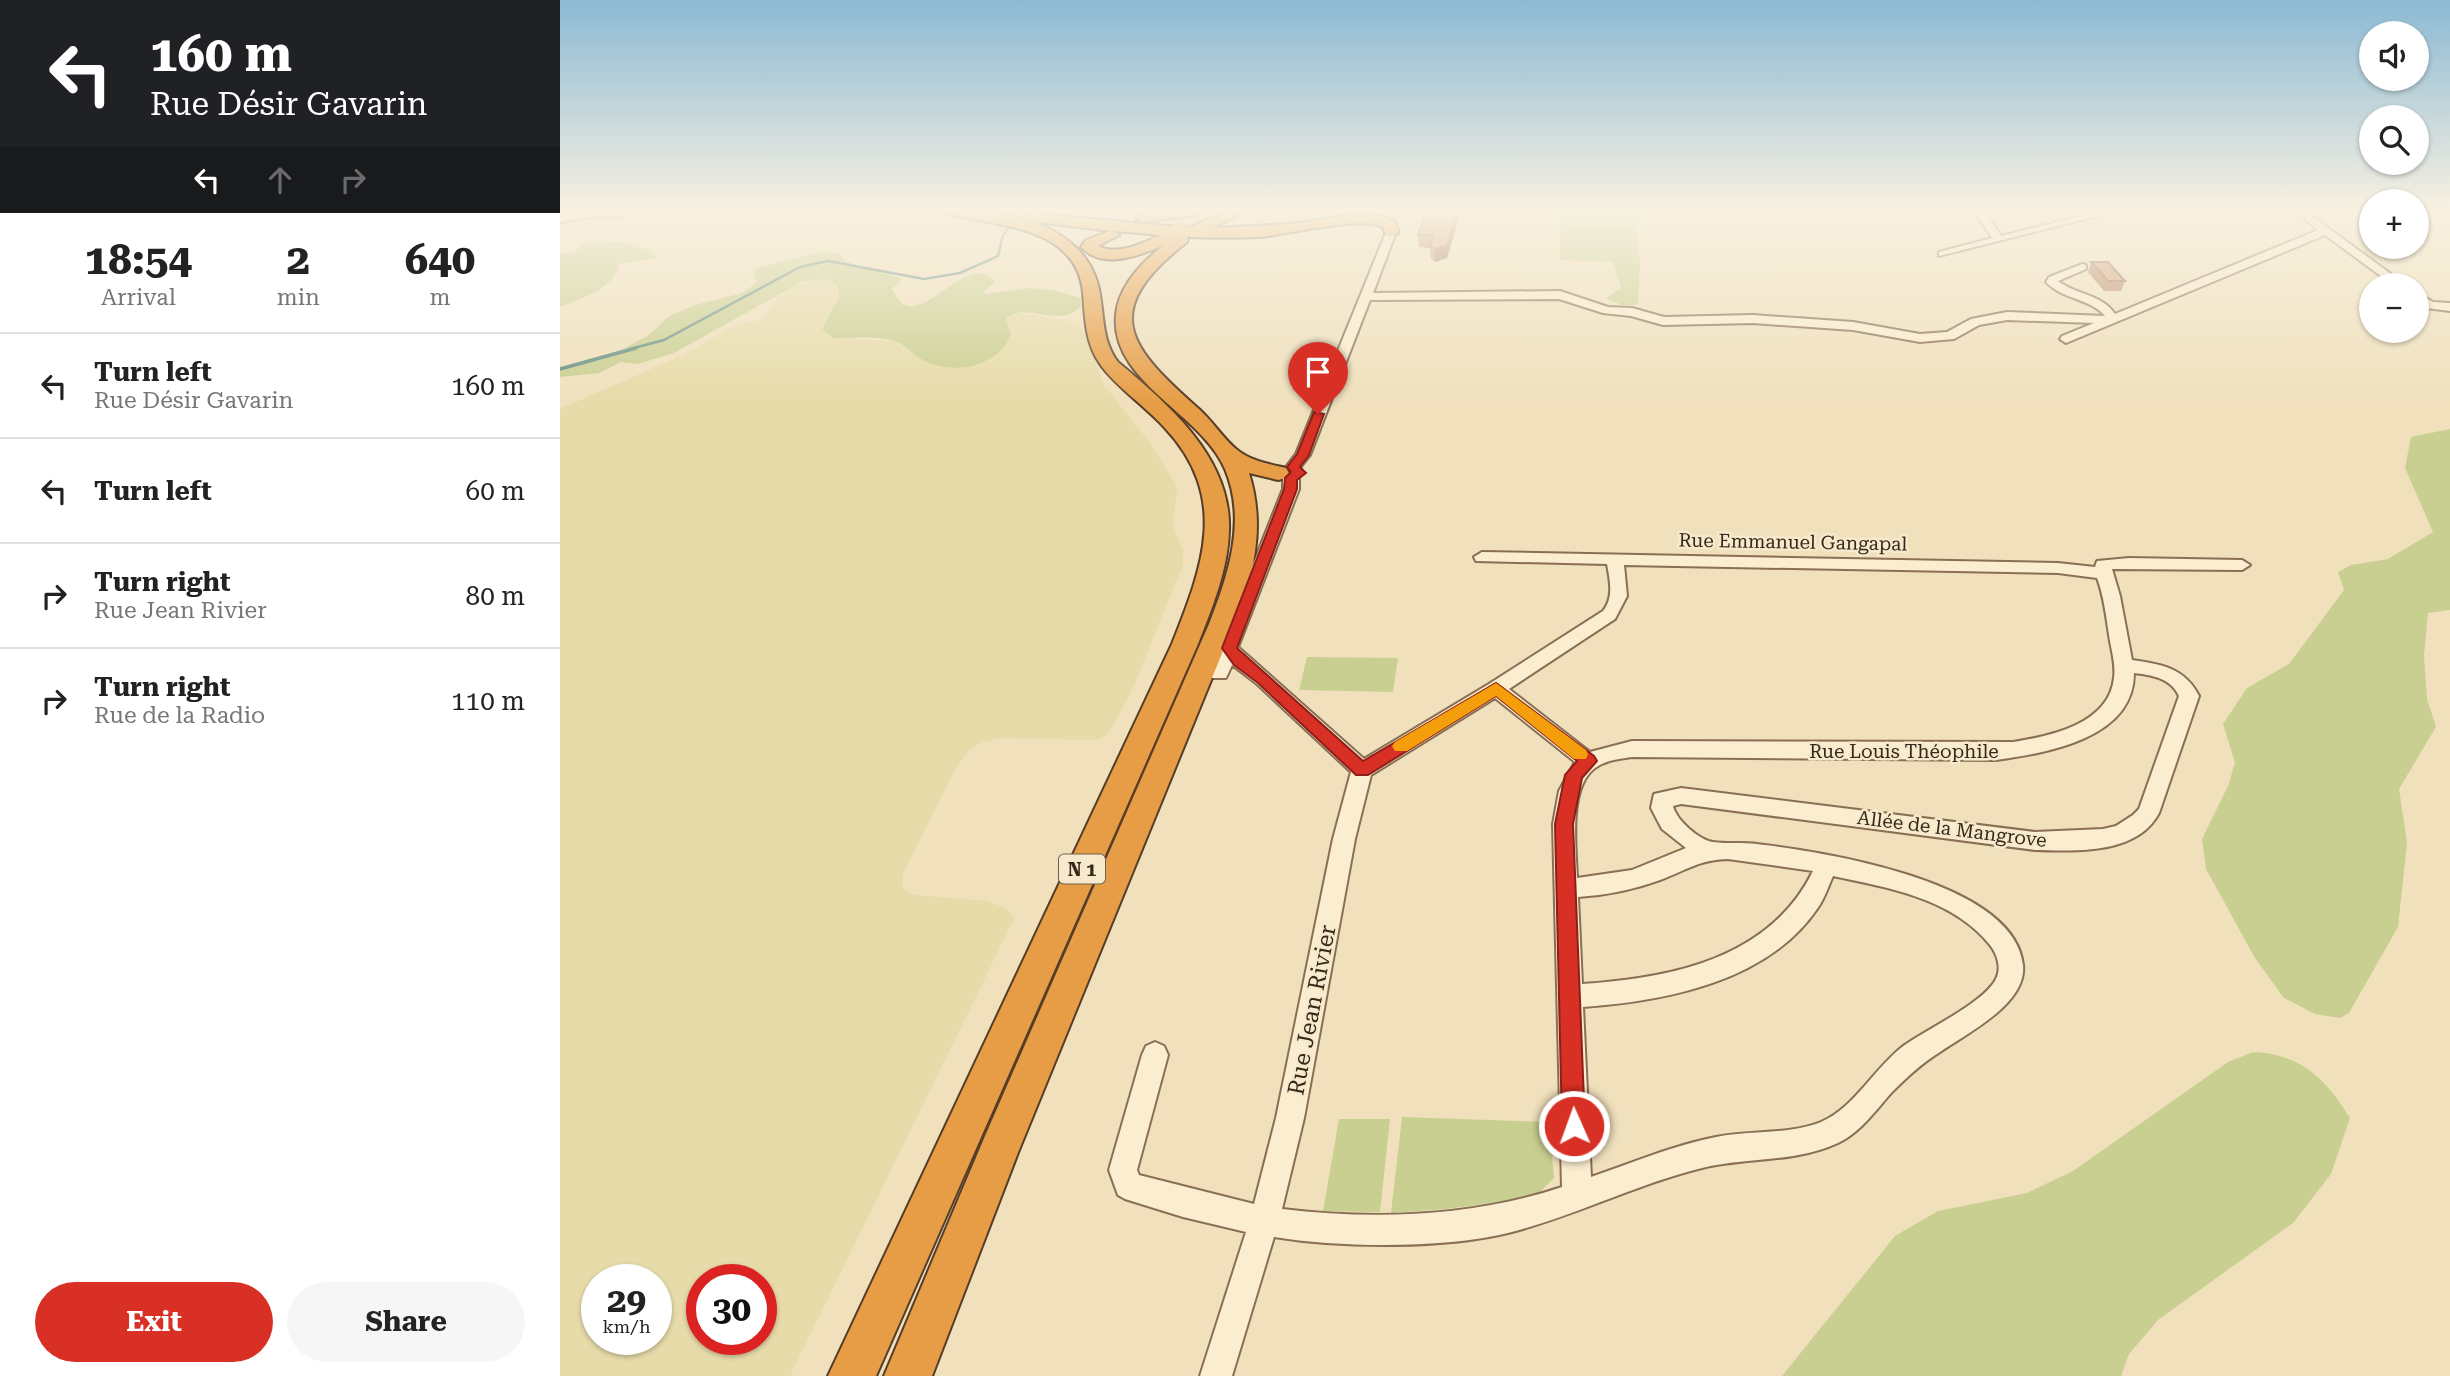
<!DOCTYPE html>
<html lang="en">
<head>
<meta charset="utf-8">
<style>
	body { margin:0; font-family:"Roboto Serif",serif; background:#f6f6f6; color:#222; height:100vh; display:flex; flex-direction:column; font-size:26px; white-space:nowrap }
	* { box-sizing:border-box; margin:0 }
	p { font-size:23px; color:#767676 }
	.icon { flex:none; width:38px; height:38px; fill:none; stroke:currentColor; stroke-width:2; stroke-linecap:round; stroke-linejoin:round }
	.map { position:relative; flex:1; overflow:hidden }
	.side { display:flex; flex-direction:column; background:#fff; width:560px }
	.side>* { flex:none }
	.guide { background:#202124; color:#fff; overflow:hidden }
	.tools { position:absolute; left:1799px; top:21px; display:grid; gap:14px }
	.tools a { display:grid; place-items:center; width:70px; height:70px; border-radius:50%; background:#fff; box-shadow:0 2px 5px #0004; font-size:35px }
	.speed { position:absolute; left:21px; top:1264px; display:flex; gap:14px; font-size:35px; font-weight:700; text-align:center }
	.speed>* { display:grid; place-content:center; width:91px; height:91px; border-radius:50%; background:#fff; box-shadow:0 2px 5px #0004; line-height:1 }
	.speed small { font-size:18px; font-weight:400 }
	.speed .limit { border:10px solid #d22; background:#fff; color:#111 }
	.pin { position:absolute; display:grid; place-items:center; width:60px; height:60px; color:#fff; margin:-72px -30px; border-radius:50% 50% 50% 0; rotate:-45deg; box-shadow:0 0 7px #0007 }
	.pin .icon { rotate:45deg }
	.me { position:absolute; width:77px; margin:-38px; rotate:358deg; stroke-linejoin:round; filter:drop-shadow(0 0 5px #0008) }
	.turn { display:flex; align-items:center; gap:24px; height:147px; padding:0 35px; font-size:32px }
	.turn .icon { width:91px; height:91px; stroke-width:2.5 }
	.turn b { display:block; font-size:49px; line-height:60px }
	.lanes { display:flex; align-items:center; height:66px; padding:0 35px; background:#0003; justify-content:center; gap:35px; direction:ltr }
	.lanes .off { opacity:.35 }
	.eta { display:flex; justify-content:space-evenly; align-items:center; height:119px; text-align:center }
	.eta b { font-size:42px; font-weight:700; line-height:49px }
	.action { display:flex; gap:14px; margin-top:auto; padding:14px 35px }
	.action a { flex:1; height:80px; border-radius:42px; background:#d93025; color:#fff; font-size:28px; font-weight:700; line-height:80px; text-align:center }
	.action a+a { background:#f6f6f6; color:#222 }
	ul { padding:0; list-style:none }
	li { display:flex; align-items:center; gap:21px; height:105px; padding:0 35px; border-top:2px solid #e0e0e0 }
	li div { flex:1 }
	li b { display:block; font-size:26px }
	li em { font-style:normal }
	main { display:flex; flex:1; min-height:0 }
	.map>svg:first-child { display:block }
</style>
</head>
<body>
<main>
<section class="side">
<div class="guide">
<div class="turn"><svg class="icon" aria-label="left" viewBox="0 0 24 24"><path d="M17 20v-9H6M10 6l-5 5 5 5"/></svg><div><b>160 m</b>Rue Désir Gavarin</div></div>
<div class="lanes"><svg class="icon" aria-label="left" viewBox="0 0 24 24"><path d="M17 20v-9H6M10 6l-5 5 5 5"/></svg><svg class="icon off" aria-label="ahead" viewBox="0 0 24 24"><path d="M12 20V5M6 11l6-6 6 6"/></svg><svg class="icon off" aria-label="right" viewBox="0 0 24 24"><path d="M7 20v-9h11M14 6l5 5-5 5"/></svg></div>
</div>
<div class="eta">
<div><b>18:54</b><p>Arrival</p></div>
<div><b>2</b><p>min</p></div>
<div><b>640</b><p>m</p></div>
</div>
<ul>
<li><svg class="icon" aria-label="left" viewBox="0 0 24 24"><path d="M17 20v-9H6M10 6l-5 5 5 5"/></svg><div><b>Turn left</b><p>Rue Désir Gavarin</p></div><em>160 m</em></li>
<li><svg class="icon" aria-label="left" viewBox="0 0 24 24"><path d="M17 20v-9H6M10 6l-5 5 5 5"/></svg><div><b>Turn left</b></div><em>60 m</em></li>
<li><svg class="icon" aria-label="right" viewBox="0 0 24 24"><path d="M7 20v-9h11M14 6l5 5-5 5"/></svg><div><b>Turn right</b><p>Rue Jean Rivier</p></div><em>80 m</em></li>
<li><svg class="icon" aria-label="right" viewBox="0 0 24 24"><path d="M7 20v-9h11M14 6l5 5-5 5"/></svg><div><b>Turn right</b><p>Rue de la Radio</p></div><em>110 m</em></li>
</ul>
<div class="action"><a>Exit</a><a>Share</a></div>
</section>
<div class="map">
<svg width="1890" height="1376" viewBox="0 0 1890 1376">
	<rect width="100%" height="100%" fill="#f0e0bc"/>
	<!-- farmland -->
	<path fill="#e7dba9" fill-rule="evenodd" d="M266,279L278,285L279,297L262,329L274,338L334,341L353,353L451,334L446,318L458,313L505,320L523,329L544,385L590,443L615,483L617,495L612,523L623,550V565L573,688L549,733L538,740L441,738L423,742L410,749L395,770L343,874L342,887L353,895L427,901L448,909L454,919L230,1376H0V409L125,354L179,323L195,322L205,316L218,297L234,285ZM37,1279H96V1339H37ZM142,1279H201V1339H142Z"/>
	<!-- green -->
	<g fill="#c9cf90">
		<path d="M1003,214H1077L1080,263L1078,305H1062L1046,298L1061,288L1053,262L999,260L1001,218Z"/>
		<path d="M28,241C50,242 83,239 97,258L59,264C56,288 20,299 0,307V254L12,253Z"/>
		<path d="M264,251L280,254L286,262L341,278V281L331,289C336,294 338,302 345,305C372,315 410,251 435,282L422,293L425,294L468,288L493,290L520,298L521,306C499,330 469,301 446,318L451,334C439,366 397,375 367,362C355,357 346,345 334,341C315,335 293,339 273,338L262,329L279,297L278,285L266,279L243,281L114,353L78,364L61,362L39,373L0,377V367L61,350L89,335L108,317L135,305L182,293L198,282L193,276L194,271L199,267Z"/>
		<path d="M1890,429V610L1868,613L1864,656L1867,699L1876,727L1839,789L1847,843L1838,927L1789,1013L1780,1018L1755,1014L1724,998L1695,958L1646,869L1642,839L1668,786L1675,763L1663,724L1687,688L1729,664L1784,590L1778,572L1791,565L1828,559L1873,532L1845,468L1851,437Z"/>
		<path d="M747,657L838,658L833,692L739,690Z"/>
		<path d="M1693,1052C1741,1054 1766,1079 1790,1118L1771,1174L1733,1223L1598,1320L1569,1354L1561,1376H1222L1335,1236L1378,1211L1467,1193L1513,1171L1668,1062Z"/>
		<path d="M842,1117L989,1122L994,1178L979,1193L940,1202L886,1209L831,1213Z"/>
		<path d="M779,1119H830L820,1212L763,1211Z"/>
	</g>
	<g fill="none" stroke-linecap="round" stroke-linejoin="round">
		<!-- stream-far1 -->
		<path stroke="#678f84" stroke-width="2.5" d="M70,349L104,340L240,267L268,261L364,279L400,273L438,256L443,235L451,226"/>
		<!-- stream -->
		<path stroke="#678f84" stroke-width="3.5" d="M0,369L76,348"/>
		<defs>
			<g id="minor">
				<path d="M30,211H72C65,216 47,219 40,215L0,222V216Z"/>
				<path d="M1414,211H1424L1441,236L1542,211H1557L1379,256V252L1432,238Z"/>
				<path d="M1734,211H1745L1846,285H1833L1765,235L1506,343L1500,339L1502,336L1534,323L1447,320L1419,325L1394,339L1360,342L1293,330L1193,323L1103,325L1071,316L1043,313L999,299L810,300L750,455L738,470L733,471L726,467L736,454L827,230L836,232L813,293L1000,291L1048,307L1072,308L1104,317L1193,315L1293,322L1360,334L1387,332L1411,319L1447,312L1545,316C1530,298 1503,300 1486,282L1489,277L1522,264L1526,265V269L1498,281C1516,295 1542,294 1555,314L1758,230Z"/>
				<path d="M1857,293L1873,302L1890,303V311L1866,308L1857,302Z"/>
				<path d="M731,473L739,478V489L678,647L804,759L929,684L1043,611C1054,597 1050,581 1047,564L916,561L914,557L922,552L1498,563L1535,567L1537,561L1569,558L1682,560L1690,565L1682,570L1552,569L1560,596L1572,660C1601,664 1625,668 1639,696L1599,813C1577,855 1515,851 1475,850L1121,804L1113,806C1116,820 1139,840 1153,842C1167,844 1183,842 1197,844C1264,852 1454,881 1463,965C1467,1004 1407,1033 1380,1052C1362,1063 1347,1077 1332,1092C1315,1111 1301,1132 1278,1143C1235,1163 1187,1157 1142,1168C1077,1184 1017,1215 952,1232C885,1249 782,1248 714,1237L672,1376H640L686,1232L623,1217L565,1199L558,1195L549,1170L582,1055L586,1046L595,1042L604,1046L608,1055L577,1170L579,1175L694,1204L716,1118L773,839L791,772L697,684L672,665L666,678H652L650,673L723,489V478ZM1064,565L1498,573L1537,578C1544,596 1546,616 1549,635C1551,649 1556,664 1554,678C1549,724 1491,736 1453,742L1072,741L1030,752L949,689L1055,619L1067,596ZM1574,673C1591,675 1611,678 1619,696L1579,809L1573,815L1556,826L1543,829L1475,832L1121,788L1094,794L1091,808L1102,829L1126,848L1072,870L1017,878C1016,848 1008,788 1035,768C1046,760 1059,759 1072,757L1436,760C1486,753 1574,739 1574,673ZM935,698L1015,762L999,791L993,824L1002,1187C912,1217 815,1220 722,1209L744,1118L795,839L811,775ZM1168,859L1253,871C1210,959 1111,978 1022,984L1018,897C1046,895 1073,890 1100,880C1127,870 1138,860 1168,859ZM1273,876C1329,888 1392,898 1430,945C1437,954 1442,968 1436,979C1424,1003 1365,1030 1342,1047C1314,1069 1294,1108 1261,1122C1228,1135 1190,1130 1156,1137C1114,1145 1072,1163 1031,1177L1023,1007C1105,1001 1207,982 1257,909C1264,900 1268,887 1273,876Z"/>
			</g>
			<g id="highway">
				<path d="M386,211C441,206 522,224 538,285C545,311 540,339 558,362C609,405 672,458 669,531C668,570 652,608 638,644L316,1376H268L612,644C643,566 670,497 604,427C586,407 554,385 540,364C525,342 525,318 523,292C516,226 437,226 388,214Z"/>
				<path d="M607,211H646L639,215L583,222L576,218L583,214Z"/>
				<path d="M667,211H685L652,228L731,224L797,214L822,216L835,222L839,232L831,237L826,235L823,227C802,215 727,235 699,237C676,238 652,238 628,237L627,242C537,312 569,347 640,410C653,422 663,438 676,449C690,461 709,464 726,468L729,473L726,478L718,480L689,473C703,518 697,558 683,602L459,1150L372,1376H324L425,1136L649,624C668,575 687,521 665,469C641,412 543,379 557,308C562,283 584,260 604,245C579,256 542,270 521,247L526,240L550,231L470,221L463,217L470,213L629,228ZM554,231L601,235C582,243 558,256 538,246L559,235Z"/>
			</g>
		</defs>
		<!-- minor casing -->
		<use href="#minor" stroke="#896f54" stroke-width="4"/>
		<!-- highway casing -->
		<use href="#highway" stroke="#563d29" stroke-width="4"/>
		<!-- minor -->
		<use href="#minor" fill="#fbedcf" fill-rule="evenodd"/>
		<!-- highway -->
		<use href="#highway" fill="#e79d45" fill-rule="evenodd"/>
		<defs>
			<path id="highway-bridge" d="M608,238L622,230"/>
		</defs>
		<!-- highway-bridge casing -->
		<use href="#highway-bridge" stroke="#563d29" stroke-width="18" stroke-linecap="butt"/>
		<!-- highway-bridge -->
		<use href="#highway-bridge" stroke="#e79d45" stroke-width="17"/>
	</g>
	<!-- wall -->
	<g fill="#b4815f">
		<path d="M866,211H901L887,258L875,262L871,258L870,248L859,247L858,235Z"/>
		<path d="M1531,262L1565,281L1561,291H1544L1528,272Z"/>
	</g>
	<!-- shaded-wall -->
	<path fill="#92694e" d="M898,211H901L887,258L875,262V249Z"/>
	<!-- building -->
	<g fill="#d1966f" stroke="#92694e" stroke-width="2">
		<path d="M866,211H898L887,246L875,249L870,246L873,235H858Z"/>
		<path d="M1531,262H1548L1565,281H1548Z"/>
	</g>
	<!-- sky -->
	<linearGradient id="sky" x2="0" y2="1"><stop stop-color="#8bb9d4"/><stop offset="0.52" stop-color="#f8f1e1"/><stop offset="1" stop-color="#f8f1e1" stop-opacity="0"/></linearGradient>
	<rect width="1890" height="403" fill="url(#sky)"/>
	<!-- route -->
	<path fill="#d93025" stroke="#8d1f18" stroke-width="2" d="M754,412L764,414L749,455L740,467L746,473L737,480V489L677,648L803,761L936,683L1034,756L1037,761L1022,778L1013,824L1025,1126L1022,1134L1014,1138L1006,1134L1002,1126L995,824L1005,775L1017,761L936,696L808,775H796L698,683L674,665L662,648L724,489L725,478L731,472L727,467L737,454Z"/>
	<!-- slow -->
	<path fill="#f59e0b" d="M936,683L1026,750L1028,754L1026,759H1014L936,696L847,751H835L832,746L835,742Z"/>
	<g text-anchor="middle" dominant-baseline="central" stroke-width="5" stroke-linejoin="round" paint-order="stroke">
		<!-- shield labels -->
		<rect fill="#f7eacc" stroke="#71624f" stroke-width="2" x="499" y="854.5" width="46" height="29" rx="5"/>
		<g font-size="18" font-weight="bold" fill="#37281a">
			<text x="522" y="869">N 1</text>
		</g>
		<!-- street labels -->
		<g font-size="19" fill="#37281a" stroke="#f7eacc">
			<text transform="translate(1233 542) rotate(1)">Rue Emmanuel Gangapal</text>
			<text x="1344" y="751">Rue Louis Théophile</text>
			<text transform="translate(1392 829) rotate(7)">Allée de la Mangrove</text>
		</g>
		<!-- near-street labels -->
		<g font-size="23" fill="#37281a" stroke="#f7eacc">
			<text transform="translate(752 1010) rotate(-79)">Rue Jean Rivier</text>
		</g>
	</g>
</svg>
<div class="tools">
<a><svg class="icon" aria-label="sound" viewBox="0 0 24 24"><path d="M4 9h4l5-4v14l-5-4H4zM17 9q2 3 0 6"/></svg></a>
<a><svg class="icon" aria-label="search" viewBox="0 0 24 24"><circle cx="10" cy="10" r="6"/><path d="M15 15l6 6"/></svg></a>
<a>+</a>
<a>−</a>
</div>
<div class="speed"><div>29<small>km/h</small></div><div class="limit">30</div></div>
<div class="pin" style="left:758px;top:414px;background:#d93025"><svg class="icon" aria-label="arrive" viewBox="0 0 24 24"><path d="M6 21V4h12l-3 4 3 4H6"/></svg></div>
<svg class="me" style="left:1014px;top:1126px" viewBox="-20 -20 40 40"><circle r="17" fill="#d93025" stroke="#fff" stroke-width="3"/><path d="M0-11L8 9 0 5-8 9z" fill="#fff"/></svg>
</div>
</main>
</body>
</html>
